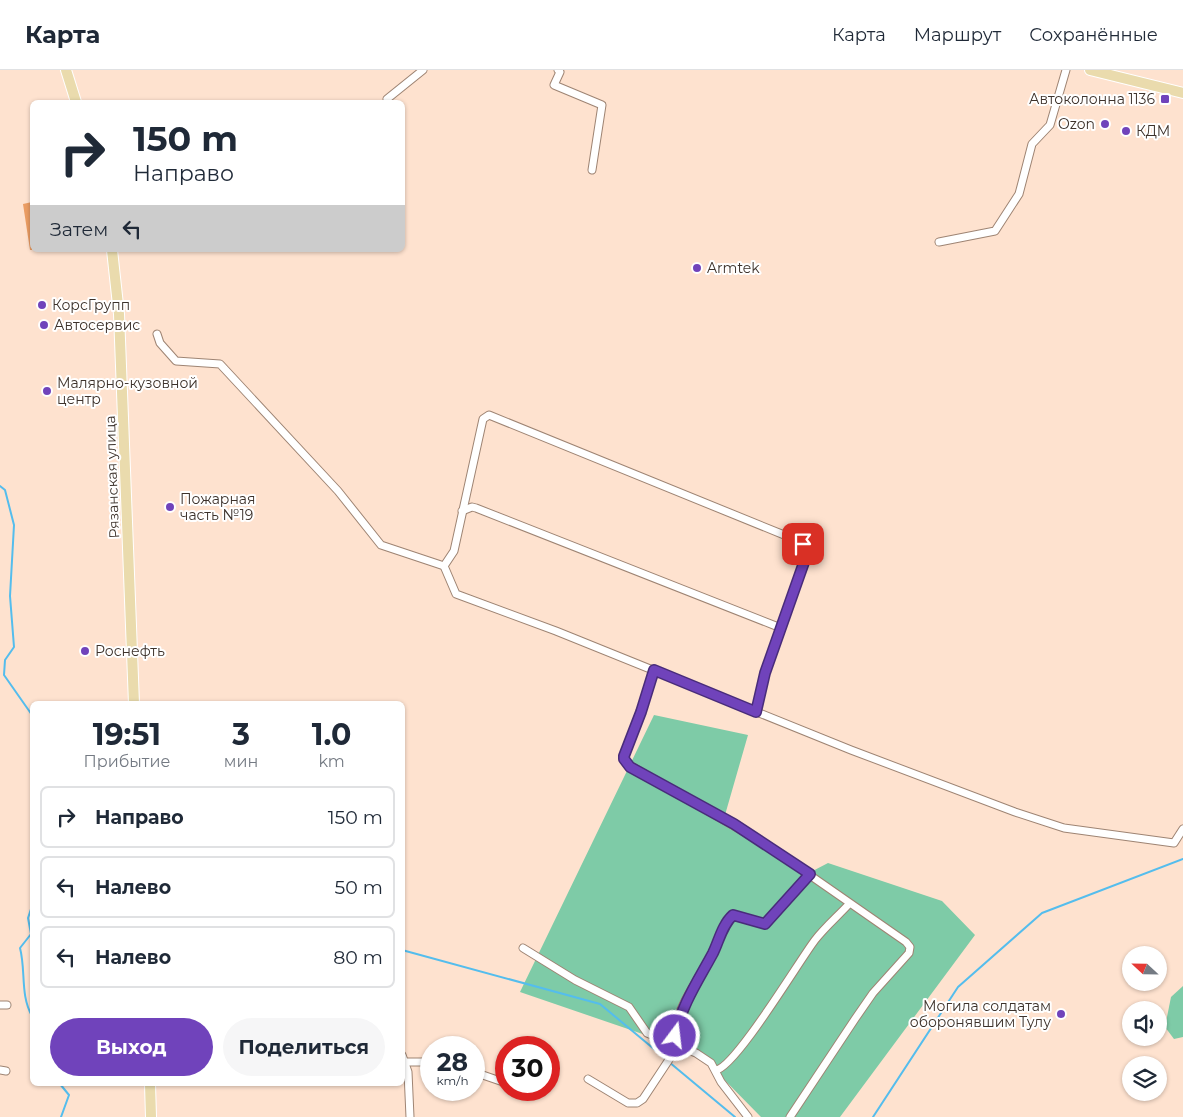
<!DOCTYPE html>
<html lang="ru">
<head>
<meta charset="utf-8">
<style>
	body { margin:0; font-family:Montserrat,sans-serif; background:#f6f6f7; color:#1f2937; height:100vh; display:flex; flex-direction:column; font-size:19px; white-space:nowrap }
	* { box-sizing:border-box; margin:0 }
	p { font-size:16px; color:#747a83 }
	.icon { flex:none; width:28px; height:28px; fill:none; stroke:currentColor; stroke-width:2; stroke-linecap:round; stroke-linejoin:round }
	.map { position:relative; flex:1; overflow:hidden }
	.sheet { position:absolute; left:30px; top:631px; width:375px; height:385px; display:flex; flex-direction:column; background:#fff; border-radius:8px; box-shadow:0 1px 4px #0004 }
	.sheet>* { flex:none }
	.top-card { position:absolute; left:30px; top:30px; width:375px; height:152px; border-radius:8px; box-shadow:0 1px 4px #0004; background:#fff; color:#1f2937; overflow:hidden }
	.needle { width:32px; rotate:292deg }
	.controls { position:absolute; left:1122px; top:876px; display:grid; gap:10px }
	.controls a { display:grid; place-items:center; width:45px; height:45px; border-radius:50%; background:#fff; box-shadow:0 1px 4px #0004; font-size:25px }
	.speed { position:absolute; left:420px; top:966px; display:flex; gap:10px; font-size:25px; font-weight:700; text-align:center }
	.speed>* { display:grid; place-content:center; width:65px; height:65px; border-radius:50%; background:#fff; box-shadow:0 1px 4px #0004; line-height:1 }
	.speed small { font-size:12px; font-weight:400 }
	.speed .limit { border:8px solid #d22; background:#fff; color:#111 }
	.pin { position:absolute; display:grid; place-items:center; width:42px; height:42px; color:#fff; margin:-21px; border-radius:10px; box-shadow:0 2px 8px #0006 }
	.me { position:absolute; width:55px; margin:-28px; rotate:15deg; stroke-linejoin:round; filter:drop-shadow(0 0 4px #0008) }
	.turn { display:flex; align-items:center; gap:18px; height:105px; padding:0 20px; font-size:22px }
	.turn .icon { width:65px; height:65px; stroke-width:2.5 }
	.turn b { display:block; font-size:35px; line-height:42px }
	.then { display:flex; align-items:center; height:48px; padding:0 20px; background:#0003; gap:10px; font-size:19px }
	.eta { display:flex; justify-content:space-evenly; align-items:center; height:85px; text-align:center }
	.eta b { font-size:30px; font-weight:700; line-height:35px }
	.action { display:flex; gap:10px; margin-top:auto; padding:10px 20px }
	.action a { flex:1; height:58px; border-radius:30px; background:#7043bb; color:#fff; font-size:20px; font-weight:700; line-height:58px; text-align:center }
	.action a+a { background:#f6f6f7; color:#1f2937 }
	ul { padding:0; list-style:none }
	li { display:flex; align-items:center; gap:15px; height:62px; margin:0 10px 8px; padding:0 10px; border:2px solid #e0e1e3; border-radius:8px }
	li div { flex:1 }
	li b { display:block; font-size:19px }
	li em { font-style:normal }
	header { display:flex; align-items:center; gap:30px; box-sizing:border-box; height:70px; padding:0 25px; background:#fff; border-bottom:1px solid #e0e1e3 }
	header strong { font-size:24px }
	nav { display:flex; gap:28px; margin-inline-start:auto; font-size:18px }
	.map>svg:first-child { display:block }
</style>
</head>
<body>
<header>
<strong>Карта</strong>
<nav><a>Карта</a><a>Маршрут</a><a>Сохранённые</a></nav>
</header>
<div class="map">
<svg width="1183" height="1047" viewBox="0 0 1183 1047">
	<rect width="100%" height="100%" fill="#fee2cf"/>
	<!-- green -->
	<g fill="#7ecba7">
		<path d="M654,645L748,665L725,745L805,805L828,793L942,831L975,865L840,1047H761L698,983L520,922Z"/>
		<path d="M1183,916V967L1174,969L1165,957L1171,927Z"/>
	</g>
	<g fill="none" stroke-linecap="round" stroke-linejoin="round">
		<!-- stream -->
		<g stroke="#54bded" stroke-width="2">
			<path d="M0,416L5,420L14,455L10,526L14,577L5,590L4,605L32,645"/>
			<path d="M32,836L28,848L31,864L20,878C26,901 20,925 32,946"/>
			<path d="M402,880L600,934L666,989"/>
			<path d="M669,992L735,1047"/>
			<path d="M60,1014L69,1025L61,1047"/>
			<path d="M873,1047L958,917L1042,843L1183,789"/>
		</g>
	</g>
	<!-- building -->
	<path fill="#eb9d64" d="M32,132V180H30L23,134Z"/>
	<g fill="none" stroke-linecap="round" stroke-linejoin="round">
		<defs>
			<g id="minor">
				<path d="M558,0L560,2L554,15L602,35L592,100"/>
				<path d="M387,29L423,0"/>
				<path d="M939,172L995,161L1019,124L1032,74L1050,55L1066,0"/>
				<path d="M157,264L160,273L176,291L220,294L338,421L381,475L444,496L456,524L556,561L851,680L1015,742L1064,758L1174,773L1183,759"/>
				<path d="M462,441L472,437L476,438L781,558"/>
				<path d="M444,496L454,481L483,349L489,345L794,469L806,476L809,481L765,603L756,642"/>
				<path d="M653,600L641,642L624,686L626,693L768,776L906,872L910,877L909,883L873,923L855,949L790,1047"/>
				<path d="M523,878L575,910L629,937L647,963L696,983L711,993L721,1012L748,1047"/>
				<path d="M0,935H7"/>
				<path d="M402,985L408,1002L410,1047"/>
				<path d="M405,992H431"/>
				<path d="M0,1000L6,1001"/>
				<path d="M716,1000C735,998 799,891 815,870C825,857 838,846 849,834"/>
				<path d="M474,1002L506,1013"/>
				<path d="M588,1009L628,1033H637L643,1029L678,976C668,944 699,910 713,883C719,871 722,855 733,845L765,854L810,805"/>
			</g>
			<g id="primary">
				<path d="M66,0L76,32"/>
				<path d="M1090,0L1183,23"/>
				<path d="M112,180L119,244L134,634"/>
				<path d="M150,1014L151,1047"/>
			</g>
		</defs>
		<!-- minor casing -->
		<use href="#minor" stroke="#9e8473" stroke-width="9"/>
		<!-- primary casing -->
		<use href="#primary" stroke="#fff" stroke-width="12"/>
		<!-- minor -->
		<use href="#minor" stroke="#fff" stroke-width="7"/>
		<!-- primary -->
		<use href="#primary" stroke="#eadbad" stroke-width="10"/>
	</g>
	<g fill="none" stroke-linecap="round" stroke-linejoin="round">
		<defs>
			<path id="route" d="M675,966C682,934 698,911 713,883C719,871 722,855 733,845L765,854L810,804L734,754L630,697L624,689V686L641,642L654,600L756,642L765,603L808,481L803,474"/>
		</defs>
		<!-- route casing -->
		<use href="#route" stroke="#492c7a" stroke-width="12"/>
		<!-- route -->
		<use href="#route" stroke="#7043bb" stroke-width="9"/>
	</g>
	<!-- markers -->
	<g fill="#7043bb" stroke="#fff" stroke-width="2">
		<rect x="1160" y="24" width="10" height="10" rx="2.5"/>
		<circle cx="1105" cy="54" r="5"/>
		<circle cx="1126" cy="61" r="5"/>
		<circle cx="697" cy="198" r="5"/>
		<circle cx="42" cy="235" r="5"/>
		<circle cx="44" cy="255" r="5"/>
		<circle cx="47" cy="321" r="5"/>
		<circle cx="170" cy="437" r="5"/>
		<circle cx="85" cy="581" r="5"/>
		<circle cx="1061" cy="944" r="5"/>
	</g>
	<g text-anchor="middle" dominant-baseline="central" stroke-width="4" stroke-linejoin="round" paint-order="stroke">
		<!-- poi labels -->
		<g font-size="14" fill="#3d322b" stroke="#fff" text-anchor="start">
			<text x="1155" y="29" text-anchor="end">Автоколонна 1136</text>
			<text x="1095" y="54" text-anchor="end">Ozon</text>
			<text x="1136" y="61">КДМ</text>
			<text x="707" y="198">Armtek</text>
			<text x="52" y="235">КорсГрупп</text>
			<text x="54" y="255">Автосервис</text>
			<text x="57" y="313">Малярно-кузовной<tspan x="57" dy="16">центр</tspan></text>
			<text x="180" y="429">Пожарная<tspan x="180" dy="16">часть №19</tspan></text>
			<text x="95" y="581">Роснефть</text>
			<text x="1051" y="936" text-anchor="end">Могила солдатам<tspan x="1051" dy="16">оборонявшим Тулу</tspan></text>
		</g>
		<!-- street labels -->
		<g font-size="14" fill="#3d322b" stroke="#fff">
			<text transform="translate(112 407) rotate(-92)">Рязанская улица</text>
		</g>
	</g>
</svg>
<div class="controls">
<a><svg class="needle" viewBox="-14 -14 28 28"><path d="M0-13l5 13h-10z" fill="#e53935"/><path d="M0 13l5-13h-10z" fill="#747a83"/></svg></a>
<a><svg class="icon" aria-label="sound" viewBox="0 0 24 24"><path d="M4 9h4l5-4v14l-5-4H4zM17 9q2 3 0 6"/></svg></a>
<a><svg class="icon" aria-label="layers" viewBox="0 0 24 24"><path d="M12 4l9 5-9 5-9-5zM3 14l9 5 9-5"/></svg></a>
</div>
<div class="speed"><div>28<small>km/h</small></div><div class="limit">30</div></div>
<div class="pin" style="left:803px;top:474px;background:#d93025"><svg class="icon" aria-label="arrive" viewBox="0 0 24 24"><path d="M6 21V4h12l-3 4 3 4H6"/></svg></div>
<svg class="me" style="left:675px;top:966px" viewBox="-20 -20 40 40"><circle r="17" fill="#7043bb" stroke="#fff" stroke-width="3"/><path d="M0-11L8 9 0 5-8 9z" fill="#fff"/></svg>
<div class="top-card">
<div class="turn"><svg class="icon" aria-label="right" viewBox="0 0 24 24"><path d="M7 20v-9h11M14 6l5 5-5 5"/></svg><div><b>150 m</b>Направо</div></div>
<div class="then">Затем<svg class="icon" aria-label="left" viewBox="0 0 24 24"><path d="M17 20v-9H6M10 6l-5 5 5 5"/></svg></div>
</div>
<section class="sheet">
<div class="eta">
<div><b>19:51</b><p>Прибытие</p></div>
<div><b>3</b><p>мин</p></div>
<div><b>1.0</b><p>km</p></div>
</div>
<ul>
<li><svg class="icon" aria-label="right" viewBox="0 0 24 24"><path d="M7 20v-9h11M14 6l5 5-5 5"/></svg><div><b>Направо</b></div><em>150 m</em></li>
<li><svg class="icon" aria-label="left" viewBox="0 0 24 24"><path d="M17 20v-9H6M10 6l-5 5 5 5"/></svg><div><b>Налево</b></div><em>50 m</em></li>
<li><svg class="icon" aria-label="left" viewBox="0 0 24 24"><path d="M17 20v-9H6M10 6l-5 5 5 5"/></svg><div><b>Налево</b></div><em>80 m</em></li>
</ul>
<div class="action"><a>Выход</a><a>Поделиться</a></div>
</section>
</div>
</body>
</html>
